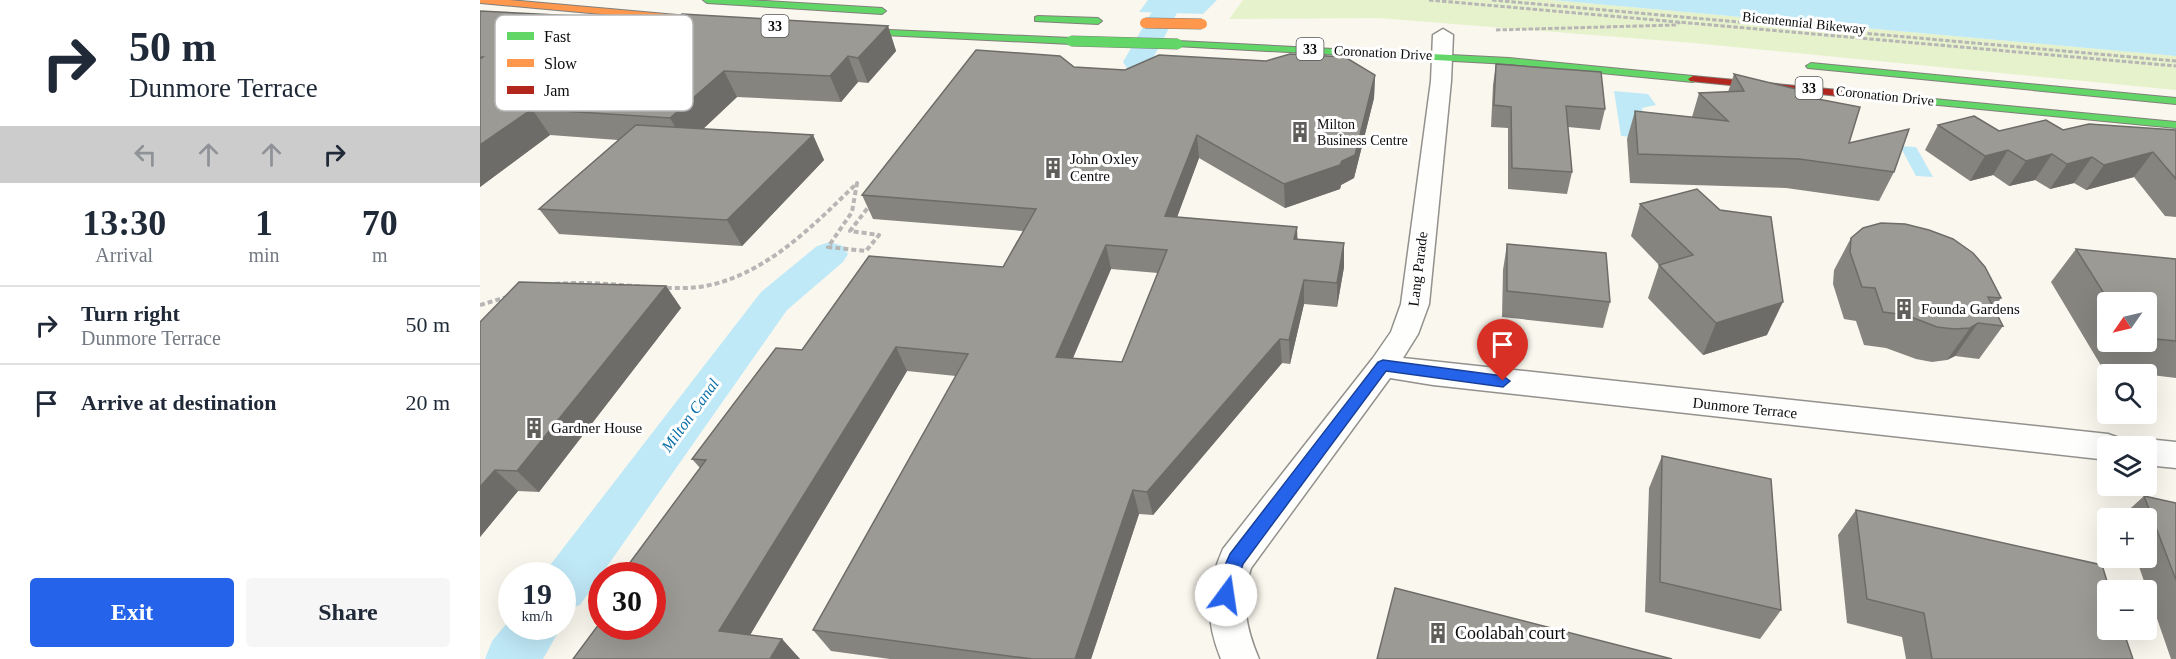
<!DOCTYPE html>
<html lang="en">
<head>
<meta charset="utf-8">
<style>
	body { margin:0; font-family:"Times New Roman",serif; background:#f6f6f7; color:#1f2937; height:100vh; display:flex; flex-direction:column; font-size:22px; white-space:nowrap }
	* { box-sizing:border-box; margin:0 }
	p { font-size:20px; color:#747a83 }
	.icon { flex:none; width:33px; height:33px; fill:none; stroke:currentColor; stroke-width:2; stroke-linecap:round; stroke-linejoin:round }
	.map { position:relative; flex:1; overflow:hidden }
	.side { display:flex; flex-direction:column; background:#fff; width:480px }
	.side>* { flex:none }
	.banner { background:#fff; color:#1f2937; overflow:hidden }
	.needle { width:39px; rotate:236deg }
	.buttons { position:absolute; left:1617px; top:292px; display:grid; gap:12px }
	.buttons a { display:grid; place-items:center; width:60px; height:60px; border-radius:6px; background:#fff; box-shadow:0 6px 24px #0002; font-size:30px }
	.speed { position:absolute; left:18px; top:562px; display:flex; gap:12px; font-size:30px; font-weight:700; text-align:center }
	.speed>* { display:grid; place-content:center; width:78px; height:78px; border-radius:50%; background:#fff; box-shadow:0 6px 24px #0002; line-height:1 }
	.speed small { font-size:15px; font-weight:400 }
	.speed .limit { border:9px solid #d22; background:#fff; color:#111 }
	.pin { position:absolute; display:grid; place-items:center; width:51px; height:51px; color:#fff; margin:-62px -26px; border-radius:50% 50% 50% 0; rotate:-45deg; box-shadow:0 0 6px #0007 }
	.pin .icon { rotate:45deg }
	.me { position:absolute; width:66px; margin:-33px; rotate:14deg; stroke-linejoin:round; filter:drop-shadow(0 0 4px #0008) }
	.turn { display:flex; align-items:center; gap:21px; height:126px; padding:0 30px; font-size:27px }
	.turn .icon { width:78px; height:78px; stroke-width:2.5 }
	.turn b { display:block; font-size:42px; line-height:51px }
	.lanes { display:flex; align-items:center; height:57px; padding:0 30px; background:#0003; justify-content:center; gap:30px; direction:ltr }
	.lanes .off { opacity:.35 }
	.eta { display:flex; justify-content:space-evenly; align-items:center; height:102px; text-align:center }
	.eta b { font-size:36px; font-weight:700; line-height:42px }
	.button { display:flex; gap:12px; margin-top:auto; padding:12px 30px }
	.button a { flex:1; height:69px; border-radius:6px; background:#2563eb; color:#fff; font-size:24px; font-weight:700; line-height:69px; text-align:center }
	.button a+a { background:#f6f6f7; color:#1f2937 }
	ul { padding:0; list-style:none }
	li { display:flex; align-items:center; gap:18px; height:78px; padding:0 30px; border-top:2px solid #e0e1e3 }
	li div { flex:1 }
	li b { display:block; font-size:22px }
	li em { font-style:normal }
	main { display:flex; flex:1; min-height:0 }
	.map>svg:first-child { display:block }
</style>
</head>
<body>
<main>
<section class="side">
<div class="banner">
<div class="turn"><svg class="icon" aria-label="right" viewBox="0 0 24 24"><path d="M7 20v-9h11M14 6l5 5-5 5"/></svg><div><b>50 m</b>Dunmore Terrace</div></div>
<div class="lanes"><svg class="icon off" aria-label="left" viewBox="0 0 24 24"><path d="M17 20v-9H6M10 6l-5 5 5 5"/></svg><svg class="icon off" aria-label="ahead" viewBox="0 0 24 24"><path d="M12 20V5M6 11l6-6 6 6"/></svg><svg class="icon off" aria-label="ahead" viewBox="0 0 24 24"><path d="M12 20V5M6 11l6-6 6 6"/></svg><svg class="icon" aria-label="right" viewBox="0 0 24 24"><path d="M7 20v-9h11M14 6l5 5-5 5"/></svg></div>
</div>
<div class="eta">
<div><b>13:30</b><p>Arrival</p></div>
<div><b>1</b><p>min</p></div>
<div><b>70</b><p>m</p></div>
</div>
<ul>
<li><svg class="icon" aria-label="right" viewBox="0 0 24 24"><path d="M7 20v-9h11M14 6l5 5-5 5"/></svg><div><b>Turn right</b><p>Dunmore Terrace</p></div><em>50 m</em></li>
<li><svg class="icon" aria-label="arrive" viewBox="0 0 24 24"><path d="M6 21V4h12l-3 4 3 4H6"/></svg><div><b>Arrive at destination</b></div><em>20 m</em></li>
</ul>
<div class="button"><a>Exit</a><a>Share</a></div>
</section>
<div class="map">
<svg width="1696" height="659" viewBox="0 0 1696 659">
	<rect width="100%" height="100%" fill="#faf7ee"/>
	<!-- green -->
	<path fill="#e5f2cb" d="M763,0H1072L1696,56V90L1214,43L898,18L749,19Z"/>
	<!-- water -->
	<g fill="#c0e9f8">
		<path d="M668,0H737L723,14L659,12Z"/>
		<path d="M1072,0H1696V56Z"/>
		<path d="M1134,91L1168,94L1176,105L1162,108L1166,138L1141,136Z"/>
		<path d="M1420,146L1436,147L1453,177L1436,176Z"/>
	</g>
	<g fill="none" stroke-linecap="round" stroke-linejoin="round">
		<!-- canal -->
		<g fill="#c0e9f8" fill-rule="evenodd">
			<path d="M684,5L693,8L697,13L671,62L667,68L657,70L647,68L643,62L671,13L675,8Z"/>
			<path d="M350,242L363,246L368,254L363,262L307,310L100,605L82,611V576H63L64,573L281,292L337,246Z"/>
			<path d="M32,617V627H81L63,659H5L12,641Z"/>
		</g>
		<defs>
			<g id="street">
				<path d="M963,29L973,35L971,81L949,304L938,334L923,358L1628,434L1639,438L1644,447H1628V460L953,385L910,378L771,568C760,600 766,629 779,659H741C725,620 726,587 743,549L893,358L911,332L921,304L951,81L953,35Z"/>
				<path d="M1666,439L1696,442V468L1666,465V447H1652L1655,443Z"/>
			</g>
			<g id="fast">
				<path d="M223,0H269L402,8L406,11L402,14L227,3Z"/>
				<path d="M558,16L618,18L622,21L618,24L555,21V17Z"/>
				<path d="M365,28L591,38L596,41L591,44L362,33V29Z"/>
				<path d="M698,41L1029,58L1213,76L1218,79L1213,82L1029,64L695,46V42Z"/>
				<path d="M1331,63L1696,98V104L1328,68L1326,66Z"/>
				<path d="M1369,91L1696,122V128L1365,96L1364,94Z"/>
			</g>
			<path id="slow" d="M0,0H29L242,19L247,22L242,25L0,3Z"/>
			<path id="jam" d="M1213,76L1369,91L1374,94L1369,97L1210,81L1208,79Z"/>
		</defs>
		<!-- street casing -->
		<use href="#street" stroke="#93918d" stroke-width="3"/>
		<!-- fast casing -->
		<use href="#fast" stroke="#807f7a" stroke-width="2"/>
		<!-- slow casing -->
		<use href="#slow" stroke="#807f7a" stroke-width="2"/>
		<!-- jam casing -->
		<use href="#jam" stroke="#807f7a" stroke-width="2"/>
		<!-- path-far1 -->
		<g stroke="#b7b6b5" stroke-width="3" stroke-dasharray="4.5 2" stroke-linecap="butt">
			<path d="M949,0L1696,66"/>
			<path d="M1012,0L1696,61"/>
			<path d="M1016,30L1195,25L1200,22"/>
		</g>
		<!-- path -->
		<g stroke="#b7b6b5" stroke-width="4" stroke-dasharray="5 3" stroke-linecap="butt">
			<path d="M75,284C118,280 161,289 204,288C274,287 330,229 377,183L372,212L348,247L386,251L399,235L370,231L390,205"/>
			<path d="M0,305L27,297"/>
		</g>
		<!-- street -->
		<use href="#street" fill="#fefefc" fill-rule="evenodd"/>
		<!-- fast -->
		<use href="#fast" fill="#63d668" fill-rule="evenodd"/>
		<!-- slow -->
		<use href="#slow" fill="#ff974d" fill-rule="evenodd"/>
		<!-- jam -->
		<use href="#jam" fill="#b3261e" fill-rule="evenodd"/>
		<defs>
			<path id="fast-bridge" d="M591,41L698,44"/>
			<path id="slow-bridge" d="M665,23L722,24"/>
		</defs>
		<!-- fast-bridge casing -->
		<use href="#fast-bridge" stroke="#807f7a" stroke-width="11" stroke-linecap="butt"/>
		<!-- slow-bridge casing -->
		<use href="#slow-bridge" stroke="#807f7a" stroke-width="11" stroke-linecap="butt"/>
		<!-- fast-bridge -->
		<use href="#fast-bridge" stroke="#63d668" stroke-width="10"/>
		<!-- slow-bridge -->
		<use href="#slow-bridge" stroke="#ff974d" stroke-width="10"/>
	</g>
	<!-- wall -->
	<g fill="#86847f" fill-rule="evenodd">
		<path d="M0,11L193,21L408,26L416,51L388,83L378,82L361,102L257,97L223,129L333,135L344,160L262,246L79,234L59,209L138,140L70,135L0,187Z"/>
		<path d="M1016,64L1125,109L1120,130L1088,127L1092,172L1087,194L1028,189V128L1011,127L1013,85Z"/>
		<path d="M594,67L645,70L895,75L894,98L874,178L861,185L860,189L805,208L719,158L697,217L817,239L864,243V267L857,307L824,304L810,364L802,363L673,515L659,514L611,659H410L351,651L333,630L476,376L427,371L270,635L302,639L320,659H93L122,627L220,468L212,459L322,350L523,267L543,231L393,219L382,195ZM631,269L678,273L642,362L593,358Z"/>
		<path d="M1254,74L1322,96L1369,143L1414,172L1399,201L1306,188L1150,183L1147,139L1155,111L1212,117L1219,93L1248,92Z"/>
		<path d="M1458,125L1519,131L1583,130H1696V217L1685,216L1654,177L1606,190L1594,183L1570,189L1555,180L1529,186L1513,175L1490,181L1445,150Z"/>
		<path d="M1217,189L1287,335L1223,355L1168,298L1179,265L1151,236L1160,204Z"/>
		<path d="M1371,238L1521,298L1514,308L1523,326L1499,359L1475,356L1467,360L1452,362L1436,359L1406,348L1384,345L1376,321L1364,319L1353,284L1354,270Z"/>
		<path d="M1027,244L1130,302L1123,328L1022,317L1023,270Z"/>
		<path d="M1596,249L1696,259V378L1623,369L1571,282ZM1628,303H1666V342H1628Z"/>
		<path d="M186,286L201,308L59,492L38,491L0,537V322Z"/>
		<path d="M1182,456L1301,610L1280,639L1165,612L1169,488Z"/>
		<path d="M1664,496L1696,503V659H1691L1656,558H1666V519H1642L1641,517Z"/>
		<path d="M1376,510L1653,659H1426L1422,637L1367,623L1358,535Z"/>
	</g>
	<!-- shaded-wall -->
	<g fill="#6d6c68">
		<path d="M408,26L416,51L388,83L378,58Z"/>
		<path d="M368,56L378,82L361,102L350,76Z"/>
		<path d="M244,71L257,97L206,145L190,118Z"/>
		<path d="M895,75L894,98L874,178L861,185L860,189L805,208L804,184L862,161Z"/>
		<path d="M52,109L70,135L0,187V145Z"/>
		<path d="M333,135L344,160L262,246L247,220Z"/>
		<path d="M717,135L719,158L689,239L685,216Z"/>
		<path d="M1528,150L1513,175L1490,181L1505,156Z"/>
		<path d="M1673,152L1654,177L1606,190L1624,165Z"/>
		<path d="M1572,154L1555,180L1529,186L1546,161Z"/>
		<path d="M1612,157L1594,183L1570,189L1587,164Z"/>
		<path d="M817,227L818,251L814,239Z"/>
		<path d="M864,243V267L857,307V283Z"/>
		<path d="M626,245L631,269L583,381L576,357Z"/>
		<path d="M824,280V304L810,364L809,340Z"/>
		<path d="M186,286L201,308L59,492L37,471Z"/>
		<path d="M1303,302L1287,335L1223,355L1236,323Z"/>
		<path d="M1498,323L1475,356L1467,360L1490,328Z"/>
		<path d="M800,339L802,363L673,515L667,492Z"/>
		<path d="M416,347L427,371L260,652L239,631Z"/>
		<path d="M15,470L38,491L0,537V487Z"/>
		<path d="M653,490L659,514L611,659H595Z"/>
		<path d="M302,639L320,659H290Z"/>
	</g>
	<!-- building -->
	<g fill="#9c9a94" stroke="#6d6c68" stroke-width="1.5" fill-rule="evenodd">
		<path d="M0,11L193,21L202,14L408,26L378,58L368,56L350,76L244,71L190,118L52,109L0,145V59L3,57H0Z"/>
		<path d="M496,50L580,56L594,67L645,70L679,55L786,61L810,54L865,57L895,75L875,155L862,161L860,165L804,184L717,135L685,216L817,227L814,239L864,243L857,283L824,280L809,340L800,339L667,492L653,490L595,659H552L333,630L488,354L416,347L239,631L302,639L290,659H93L122,620V627H172V576H140L226,460L212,459L296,348L322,350L389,256L523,267L556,209L382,195ZM626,245L687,250L642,362L576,357Z"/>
		<path d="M1016,64L1121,72L1125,109L1086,106L1092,172L1032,168L1031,107L1014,105Z"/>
		<path d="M1254,74L1320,90L1322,96L1380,107L1369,143L1429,129L1414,172L1319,159L1158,154L1155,111L1248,121L1219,93L1264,91Z"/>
		<path d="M1494,116L1519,131L1566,120L1583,130L1609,124L1696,130V179L1673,152L1624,165L1612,157L1587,164L1572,154L1546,161L1528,150L1505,156L1458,125Z"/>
		<path d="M156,125L333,135L247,220L59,209Z"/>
		<path d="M1217,189L1240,210L1291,217L1303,302L1236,323L1179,265L1213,255L1160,204Z"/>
		<path d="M1401,223L1425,224L1449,230L1473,239L1493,253L1505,267L1521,298L1508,297L1523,326L1498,323L1490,328L1474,329L1457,327L1426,315L1403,312L1395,288L1382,287L1370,252L1371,238L1383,228Z"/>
		<path d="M1027,244L1126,253L1130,302L1027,291Z"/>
		<path d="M1596,249L1696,259V341L1666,338V303H1630Z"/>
		<path d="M39,282L186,286L37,471L15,470L0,487V322Z"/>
		<path d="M1182,456L1291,479L1301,610L1180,582Z"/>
		<path d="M1664,496L1696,503V580Z"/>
		<path d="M1376,510L1622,565L1630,591H1628V630H1643L1653,659H1452L1444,613L1387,599Z"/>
		<path d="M915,588L1192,659H897Z"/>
	</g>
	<!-- route -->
	<path fill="#2563eb" stroke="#184099" stroke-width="1.5" d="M903,360L1023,376L1030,381L1023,387L906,371L763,564L752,601L746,603L740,601C734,586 744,568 750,554L898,362Z"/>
	<!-- icons -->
	<defs>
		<symbol id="building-bare" viewBox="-9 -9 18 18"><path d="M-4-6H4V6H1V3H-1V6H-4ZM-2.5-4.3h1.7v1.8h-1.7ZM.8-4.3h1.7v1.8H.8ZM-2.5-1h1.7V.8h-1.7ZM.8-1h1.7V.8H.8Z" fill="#5f5e5a" stroke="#fff" stroke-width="2.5" paint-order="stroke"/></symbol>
	</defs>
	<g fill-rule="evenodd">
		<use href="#building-bare" x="805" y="117" width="30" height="30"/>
		<use href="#building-bare" x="558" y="153" width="30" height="30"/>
		<use href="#building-bare" x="1409" y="294" width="30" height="30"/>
		<use href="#building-bare" x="39" y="413" width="30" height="30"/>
		<use href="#building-bare" x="943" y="618" width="30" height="30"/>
	</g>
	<g text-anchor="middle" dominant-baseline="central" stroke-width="6" stroke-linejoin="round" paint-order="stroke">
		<!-- far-street labels -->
		<g font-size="14" fill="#0b0b0b" stroke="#fff">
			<text transform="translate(1324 23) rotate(6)">Bicentennial Bikeway</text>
			<text transform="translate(903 53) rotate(3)">Coronation Drive</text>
			<text transform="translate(1405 96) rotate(6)">Coronation Drive</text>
		</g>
		<!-- shield labels -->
		<g fill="#fff" stroke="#545454" stroke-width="1.5">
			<rect x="281.5" y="15" width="27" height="22" rx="4.5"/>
			<rect x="816.5" y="38" width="27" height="22" rx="4.5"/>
			<rect x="1315.5" y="77" width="27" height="22" rx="4.5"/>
		</g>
		<g font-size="14" font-weight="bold" fill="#0b0b0b">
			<text x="295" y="26">33</text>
			<text x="830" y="49">33</text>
			<text x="1329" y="88">33</text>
		</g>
		<!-- far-poi labels -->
		<g font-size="14" fill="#0b0b0b" stroke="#fff" text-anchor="start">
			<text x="837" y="124">Milton<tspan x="837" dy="16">Business Centre</tspan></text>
		</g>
		<!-- poi labels -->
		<g font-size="15" fill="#0b0b0b" stroke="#fff" text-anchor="start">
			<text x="590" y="159">John Oxley<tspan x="590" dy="17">Centre</tspan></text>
			<text x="1441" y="309">Founda Gardens</text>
			<text x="71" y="428">Gardner House</text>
		</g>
		<!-- street labels -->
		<g font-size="15" fill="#0b0b0b" stroke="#fff">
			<text transform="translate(938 269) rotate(-83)">Lang Parade</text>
			<text transform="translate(1265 408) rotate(6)">Dunmore Terrace</text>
		</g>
		<!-- water labels -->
		<g font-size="16" font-style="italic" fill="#096ea8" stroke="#fff">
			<text transform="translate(210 415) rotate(-54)">Milton Canal</text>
		</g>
		<!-- near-poi labels -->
		<g font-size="18" fill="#0b0b0b" stroke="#fff" text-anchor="start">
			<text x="975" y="633">Coolabah court</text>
		</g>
	</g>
	<!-- legend -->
	<rect x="15" y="15" width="198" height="96" rx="9" fill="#fff" stroke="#b6b6b6" stroke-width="1.5"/>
	<rect x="27" y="32" width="27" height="8" fill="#63d668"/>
	<rect x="27" y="59" width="27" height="8" fill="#ff974d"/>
	<rect x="27" y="86" width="27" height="8" fill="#b3261e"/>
	<g font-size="16" fill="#0b0b0b">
		<text x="64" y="42">Fast</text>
		<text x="64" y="69">Slow</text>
		<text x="64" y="96">Jam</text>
	</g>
</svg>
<div class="buttons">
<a><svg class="needle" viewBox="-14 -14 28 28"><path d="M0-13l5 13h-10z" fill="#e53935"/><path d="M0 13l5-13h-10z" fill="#747a83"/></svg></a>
<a><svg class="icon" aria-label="search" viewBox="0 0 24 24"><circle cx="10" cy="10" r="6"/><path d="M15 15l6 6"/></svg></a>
<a><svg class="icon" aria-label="layers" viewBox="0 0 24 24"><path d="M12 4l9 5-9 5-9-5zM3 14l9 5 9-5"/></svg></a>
<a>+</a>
<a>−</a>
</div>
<div class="speed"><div>19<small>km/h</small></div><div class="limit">30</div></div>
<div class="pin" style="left:1023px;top:381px;background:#d93025"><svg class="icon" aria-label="arrive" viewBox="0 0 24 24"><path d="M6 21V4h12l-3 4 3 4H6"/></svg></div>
<svg class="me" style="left:746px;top:595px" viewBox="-20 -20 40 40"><circle r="19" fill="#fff"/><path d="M0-13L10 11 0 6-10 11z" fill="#2563eb"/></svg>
</div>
</main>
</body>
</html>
